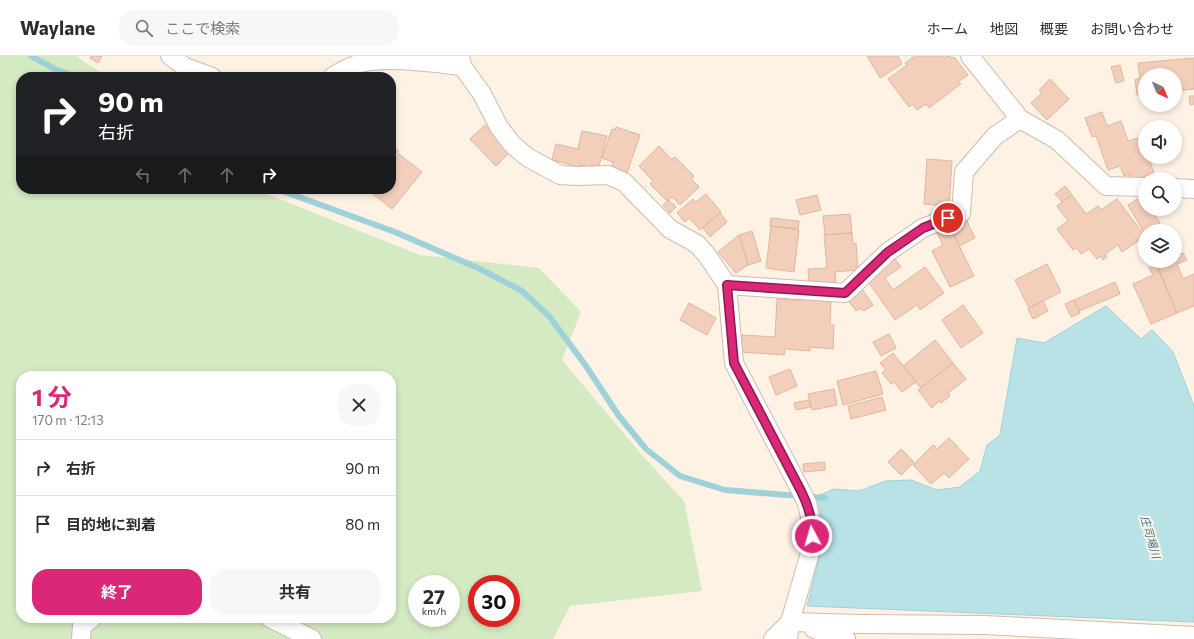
<!DOCTYPE html>
<html lang="ja">
<head>
<meta charset="utf-8">
<style>
	body { margin:0; font-family:Commissioner,"Noto Sans JP",sans-serif; background:#f7f7f7; color:#2b2b33; height:100vh; display:flex; flex-direction:column; font-size:15px; white-space:nowrap }
	* { box-sizing:border-box; margin:0 }
	p { font-size:13px; color:#7c7c81 }
	.icon { flex:none; width:22px; height:22px; fill:none; stroke:currentColor; stroke-width:2; stroke-linecap:round; stroke-linejoin:round }
	.map { position:relative; flex:1; overflow:hidden }
	.drawer { position:absolute; left:16px; top:315px; width:380px; height:252px; display:flex; flex-direction:column; background:#fff; border-radius:16px; box-shadow:0 2px 6px #0003 }
	.drawer>* { flex:none }
	.hud { position:absolute; left:16px; top:16px; width:380px; height:122px; border-radius:16px; box-shadow:0 2px 6px #0003; background:#202124; color:#fff; overflow:hidden }
	.needle { width:26px; rotate:136deg }
	.buttons { position:absolute; left:1138px; top:12px; display:grid; gap:8px }
	.buttons a { display:grid; place-items:center; width:44px; height:44px; border-radius:50%; background:#fff; box-shadow:0 2px 6px #0003; font-size:20px }
	.speed { position:absolute; left:408px; top:519px; display:flex; gap:8px; font-size:20px; font-weight:700; text-align:center }
	.speed>* { display:grid; place-content:center; width:52px; height:52px; border-radius:50%; background:#fff; box-shadow:0 2px 6px #0003; line-height:1 }
	.speed small { font-size:10px; font-weight:400 }
	.speed .limit { border:6px solid #d22; background:#fff; color:#111 }
	.pin { position:absolute; display:grid; place-items:center; width:34px; height:34px; color:#fff; margin:-17px; border:2px solid #fff; border-radius:50%; box-shadow:0 1px 4px #0007 }
	.me { position:absolute; width:44px; margin:-22px; rotate:354deg; stroke-linejoin:round; filter:drop-shadow(0 0 3px #0008) }
	.turn { display:flex; align-items:center; gap:14px; height:84px; padding:0 16px; font-size:18px }
	.turn .icon { width:52px; height:52px; stroke-width:2.5 }
	.turn b { display:block; font-size:28px; line-height:34px }
	.lanes { display:flex; align-items:center; height:38px; padding:0 16px; background:#0003; justify-content:center; gap:20px; direction:ltr }
	.lanes .off { opacity:.35 }
	.round { display:grid; place-items:center; flex:none; width:42px; height:42px; border-radius:16px; background:#f7f7f7 }
	.summary { display:flex; align-items:center; justify-content:space-between; height:68px; padding:0 16px }
	h1 { font-size:24px; font-weight:700; line-height:30px; color:#db2777 }
	.cta { display:flex; gap:8px; margin-top:auto; padding:8px 16px }
	.cta a { flex:1; height:46px; border-radius:16px; background:#db2777; color:#fff; font-size:16px; font-weight:700; line-height:46px; text-align:center }
	.cta a+a { background:#f7f7f7; color:#2b2b33 }
	ul { padding:0; list-style:none }
	li { display:flex; align-items:center; gap:12px; height:56px; padding:0 16px; border-top:1px solid #e1e1e2 }
	li div { flex:1 }
	li b { display:block; font-size:15px }
	li em { font-style:normal }
	header { display:flex; align-items:center; gap:24px; box-sizing:border-box; height:56px; padding:0 20px; background:#fff; border-bottom:1px solid #e1e1e2 }
	header strong { font-size:19px }
	nav { display:flex; gap:22px; margin-inline-start:auto; font-size:14px }
	.search { width:280px; height:36px; background:#f7f7f7; display:flex; align-items:center; gap:10px; box-sizing:border-box; padding:0 14px; border-radius:16px; color:#7c7c81; font-size:15px }
	.map>svg:first-child { display:block }
</style>
</head>
<body>
<header>
<strong>Waylane</strong>
<div class="search"><svg class="icon" aria-label="search" viewBox="0 0 24 24"><circle cx="10" cy="10" r="6"/><path d="M15 15l6 6"/></svg>ここで検索</div>
<nav><a>ホーム</a><a>地図</a><a>概要</a><a>お問い合わせ</a></nav>
</header>
<div class="map">
<svg width="1194" height="583" viewBox="0 0 1194 583">
	<rect width="100%" height="100%" fill="#fdf2e4"/>
	<!-- green -->
	<path fill="#d4eac2" fill-rule="evenodd" d="M0,0H76L107,21H21V133H254L420,199L539,212L581,256L562,304L642,399L684,445L702,535L570,550L553,583H0ZM21,320H391V562H21ZM417,528H451V562H417ZM477,528H511V562H477Z"/>
	<!-- water -->
	<path fill="#b8e2e6" stroke="#9ed2d8" d="M1106,250L1141,283L1152,274L1173,296L1194,350V566L807,550L825,479L817,440L834,433L859,435L886,425L911,424L937,434L960,431L980,415L987,389L1000,379L1017,282L1044,287Z"/>
	<g fill="none" stroke-linecap="round" stroke-linejoin="round">
		<!-- stream -->
		<g stroke="#9ed2d8" stroke-width="6">
			<path d="M31,0L55,13L75,21"/>
			<path d="M277,133L395,176L480,213L522,235L549,260L586,310L619,360L646,393L680,420L725,434L825,442"/>
		</g>
	</g>
	<!-- building -->
	<g fill="#f2cfbb" stroke="#e5b49c">
		<path d="M91,0H102L98,7L90,2Z"/>
		<path d="M867,0H898L902,8L880,22Z"/>
		<path d="M915,0H943L944,2L947,0H950L952,2L954,1L968,19L958,26L961,28L929,52L926,48L917,54L912,48L909,51L888,23L907,9L905,7Z"/>
		<path d="M1194,2V33L1175,35V19H1145V38L1137,39L1135,23H1140L1138,7Z"/>
		<path d="M1120,9L1124,25L1116,27L1111,11Z"/>
		<path d="M1050,23L1069,43L1047,64L1031,47L1042,37L1039,34Z"/>
		<path d="M1189,40H1194V48L1190,49Z"/>
		<path d="M1102,56L1107,70L1121,65L1128,85L1144,80L1145,83V101H1151L1149,103L1154,117L1132,125L1129,118L1124,120L1120,110L1108,114L1096,80L1092,81L1085,62Z"/>
		<path d="M485,69L510,96L496,110L470,83Z"/>
		<path d="M616,71L640,79L627,117L611,112L613,106L602,102L612,73L615,74Z"/>
		<path d="M582,75L607,80L599,110L591,109V112L580,109L579,111L552,104L556,88L578,93Z"/>
		<path d="M391,88L399,95L391,105Z"/>
		<path d="M659,90L672,104L675,101L694,120L691,123L699,131L680,149L672,141L667,145L650,128L653,125L639,110Z"/>
		<path d="M399,98L422,116L392,153L369,135L371,133H391V108Z"/>
		<path d="M927,103L952,105L949,150L924,148Z"/>
		<path d="M1065,130L1072,139L1062,146L1055,138Z"/>
		<path d="M706,138L721,156L700,174L689,162L685,166L677,157L693,143L696,146Z"/>
		<path d="M817,139L821,154L800,159L796,144Z"/>
		<path d="M1072,139L1086,158L1098,150L1101,154L1117,143L1145,180L1122,196L1118,189L1105,198L1107,201L1103,204L1100,200L1097,203L1089,193L1081,198L1077,192L1073,194L1057,173L1068,165L1057,150Z"/>
		<path d="M1144,139L1145,153H1152L1162,171L1155,175H1145V178L1128,149Z"/>
		<path d="M669,144L676,151L670,157L663,149Z"/>
		<path d="M720,157L727,166L710,181L703,172Z"/>
		<path d="M850,158L852,177L825,179L823,160Z"/>
		<path d="M771,162L799,165L798,173L770,170Z"/>
		<path d="M966,163L975,182L959,190L950,170Z"/>
		<path d="M771,170L799,174L794,216L766,212Z"/>
		<path d="M950,171L974,220L950,231L932,195L943,189L937,177Z"/>
		<path d="M752,175L761,205L748,209L739,179Z"/>
		<path d="M852,177L853,188L856,187L858,214L835,216L836,226L809,228L808,213L827,212L824,179Z"/>
		<path d="M739,179L748,209L736,217L718,196Z"/>
		<path d="M1183,197L1187,204L1177,208L1183,223L1194,218V250L1177,257L1157,209L1165,205H1175V201Z"/>
		<path d="M893,200L901,211L885,222L893,234L925,211L944,237L920,254L917,249L895,264L867,224Z"/>
		<path d="M1047,208L1061,236L1029,252L1015,224Z"/>
		<path d="M1156,209L1177,257L1151,268L1133,228L1153,219L1149,212Z"/>
		<path d="M1115,226L1120,238L1079,255L1074,244Z"/>
		<path d="M862,233L873,249L864,255L861,252L856,255L847,243Z"/>
		<path d="M802,241L831,243L830,269H834L833,293L810,291V295L785,293L784,299L741,296L742,279L775,281L777,243L802,245Z"/>
		<path d="M1074,244L1080,257L1071,261L1065,248Z"/>
		<path d="M1043,245L1048,255L1033,263L1028,253Z"/>
		<path d="M689,247L716,262L707,279L680,264Z"/>
		<path d="M963,249L983,277L961,292L942,264Z"/>
		<path d="M889,278L896,292L881,300L873,286Z"/>
		<path d="M935,284L953,307L921,332L903,310Z"/>
		<path d="M893,297L916,326L902,336L894,326L891,328L882,317L886,314L880,307Z"/>
		<path d="M953,307L966,323L948,337L950,340L941,347L939,345L932,352L918,334Z"/>
		<path d="M790,313L797,330L776,339L769,321Z"/>
		<path d="M876,315L883,338L843,349L837,325Z"/>
		<path d="M834,333L837,349L812,354L808,338Z"/>
		<path d="M882,341L886,354L851,363L848,350Z"/>
		<path d="M809,344L811,351L796,354L794,347Z"/>
		<path d="M949,382L969,403L949,422L944,417L931,428L913,409L933,389L937,393Z"/>
		<path d="M901,393L914,406L901,419L888,406Z"/>
		<path d="M825,406V414L804,416L803,408Z"/>
	</g>
	<g fill="none" stroke-linecap="round" stroke-linejoin="round">
		<defs>
			<g id="minor">
				<path d="M170,0L185,11L212,21"/>
				<path d="M460,0L462,10L482,38L499,71L512,88L527,101L560,119L577,120L608,119L624,126L670,173L697,188L706,198L727,229L734,307L801,435L807,447L812,470V490L790,566L788,583"/>
				<path d="M970,0L1020,63"/>
				<path d="M332,21C341,15 350,11 360,7C387,0 433,7 462,10"/>
				<path d="M1175,132L1194,133"/>
				<path d="M727,229L845,237L888,196L923,172L961,157L964,116L995,80L1020,63L1057,84L1106,130L1145,131"/>
				<path d="M270,562L312,583"/>
				<path d="M814,573L846,583"/>
				<path d="M81,583L82,570L92,562"/>
				<path d="M773,583L790,566L860,568L985,569L1194,580"/>
			</g>
		</defs>
		<!-- minor casing -->
		<use href="#minor" stroke="#d0bbad" stroke-width="20"/>
		<!-- minor -->
		<use href="#minor" stroke="#fff" stroke-width="18"/>
	</g>
	<g fill="none" stroke-linecap="round" stroke-linejoin="round">
		<defs>
			<path id="route" d="M812,480C813,464 808,449 801,435L734,307L727,229L845,237L888,196L923,172L948,162"/>
		</defs>
		<!-- route casing -->
		<use href="#route" stroke="#8e194d" stroke-width="10"/>
		<!-- route -->
		<use href="#route" stroke="#db2777" stroke-width="7"/>
	</g>
	<g text-anchor="middle" dominant-baseline="central" stroke-width="4" stroke-linejoin="round" paint-order="stroke">
		<!-- water labels -->
		<g font-size="11" font-style="italic" fill="#3c747c" stroke="#fff6eb">
			<text transform="translate(1151 481) rotate(74)">庄司場川</text>
		</g>
	</g>
</svg>
<div class="buttons">
<a><svg class="needle" viewBox="-14 -14 28 28"><path d="M0-13l5 13h-10z" fill="#e53935"/><path d="M0 13l5-13h-10z" fill="#7c7c81"/></svg></a>
<a><svg class="icon" aria-label="sound" viewBox="0 0 24 24"><path d="M4 9h4l5-4v14l-5-4H4zM17 9q2 3 0 6"/></svg></a>
<a><svg class="icon" aria-label="search" viewBox="0 0 24 24"><circle cx="10" cy="10" r="6"/><path d="M15 15l6 6"/></svg></a>
<a><svg class="icon" aria-label="layers" viewBox="0 0 24 24"><path d="M12 4l9 5-9 5-9-5zM3 14l9 5 9-5"/></svg></a>
</div>
<div class="speed"><div>27<small>km/h</small></div><div class="limit">30</div></div>
<div class="pin" style="left:948px;top:162px;background:#d93025"><svg class="icon" aria-label="arrive" viewBox="0 0 24 24"><path d="M6 21V4h12l-3 4 3 4H6"/></svg></div>
<svg class="me" style="left:812px;top:480px" viewBox="-20 -20 40 40"><circle r="17" fill="#db2777" stroke="#fff" stroke-width="3"/><path d="M0-11L8 9 0 5-8 9z" fill="#fff"/></svg>
<div class="hud">
<div class="turn"><svg class="icon" aria-label="right" viewBox="0 0 24 24"><path d="M7 20v-9h11M14 6l5 5-5 5"/></svg><div><b>90 m</b>右折</div></div>
<div class="lanes"><svg class="icon off" aria-label="left" viewBox="0 0 24 24"><path d="M17 20v-9H6M10 6l-5 5 5 5"/></svg><svg class="icon off" aria-label="ahead" viewBox="0 0 24 24"><path d="M12 20V5M6 11l6-6 6 6"/></svg><svg class="icon off" aria-label="ahead" viewBox="0 0 24 24"><path d="M12 20V5M6 11l6-6 6 6"/></svg><svg class="icon" aria-label="right" viewBox="0 0 24 24"><path d="M7 20v-9h11M14 6l5 5-5 5"/></svg></div>
</div>
<section class="drawer">
<div class="summary"><div><h1>1 分</h1><p>170 m · 12:13</p></div><a class="round"><svg class="icon" aria-label="close" viewBox="0 0 24 24"><path d="M6 6l12 12M18 6L6 18"/></svg></a></div>
<ul>
<li><svg class="icon" aria-label="right" viewBox="0 0 24 24"><path d="M7 20v-9h11M14 6l5 5-5 5"/></svg><div><b>右折</b></div><em>90 m</em></li>
<li><svg class="icon" aria-label="arrive" viewBox="0 0 24 24"><path d="M6 21V4h12l-3 4 3 4H6"/></svg><div><b>目的地に到着</b></div><em>80 m</em></li>
</ul>
<div class="cta"><a>終了</a><a>共有</a></div>
</section>
</div>
</body>
</html>
